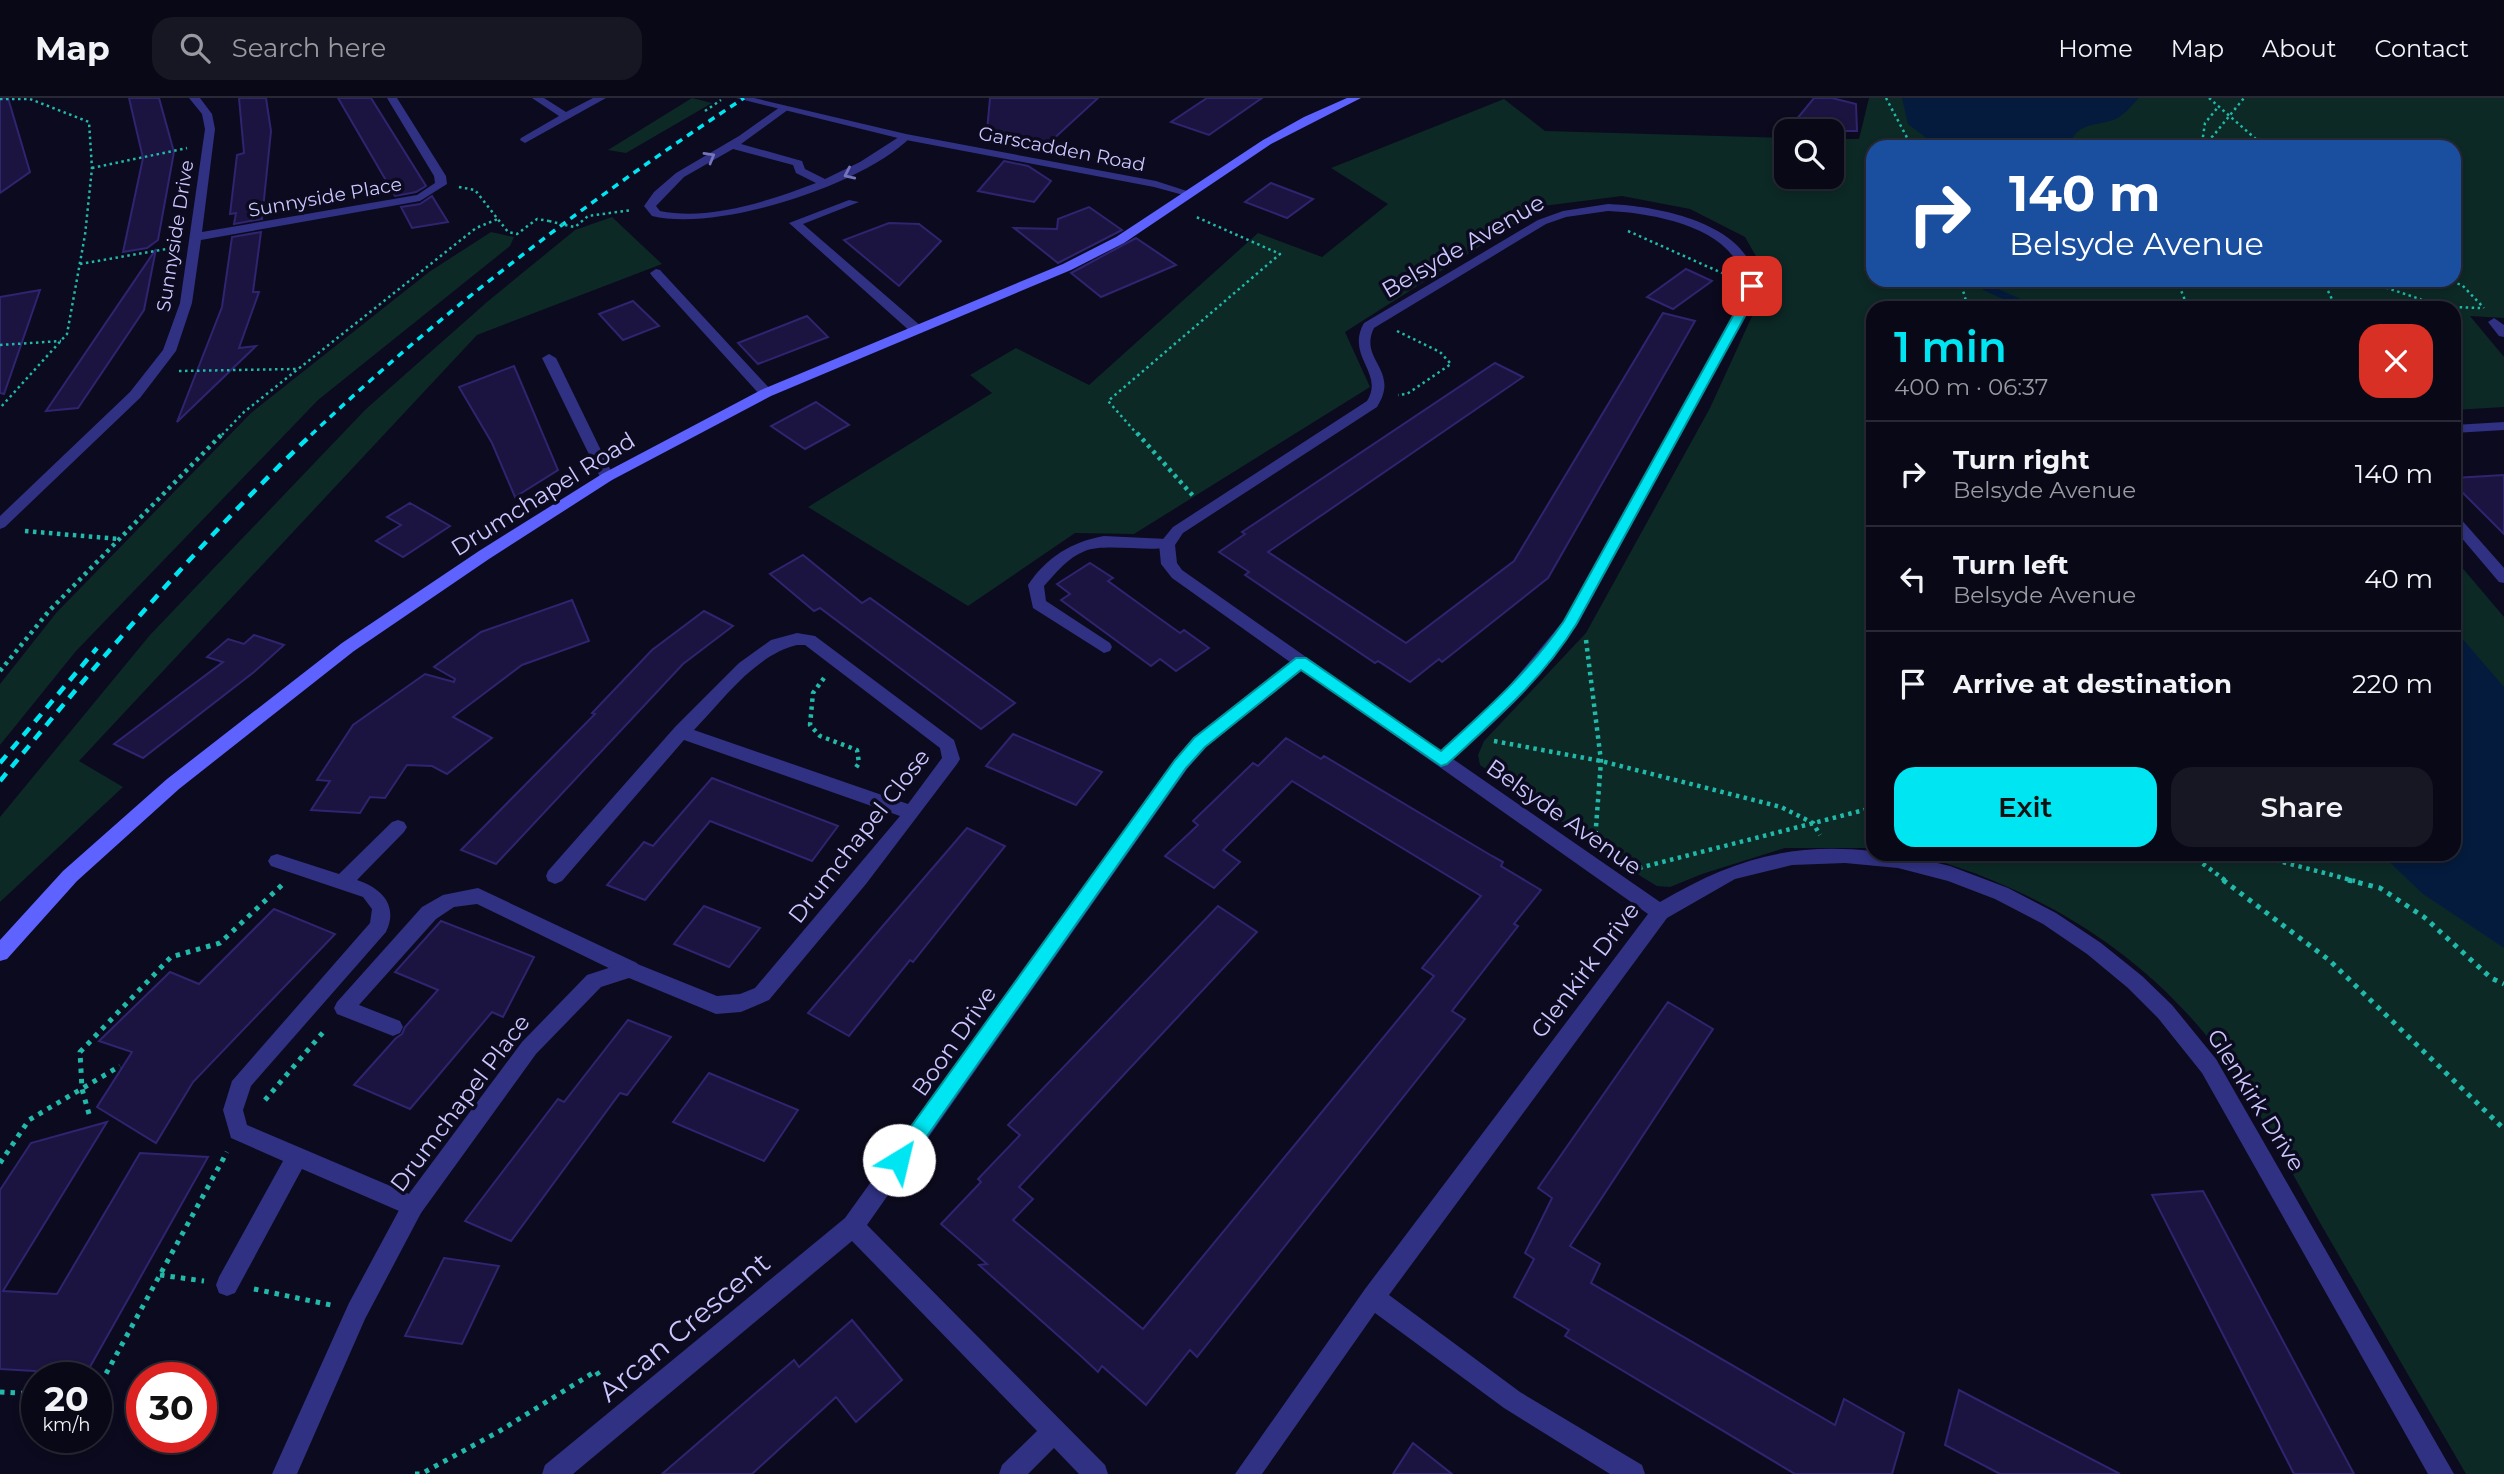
<!DOCTYPE html>
<html lang="en">
<head>
<meta charset="utf-8">
<style>
	body { margin:0; font-family:Montserrat,sans-serif; background:#171623; color:#f1f3f6; height:100vh; display:flex; flex-direction:column; font-size:26px; white-space:nowrap }
	* { box-sizing:border-box; margin:0 }
	p { font-size:23px; color:#999aa1 }
	.icon { flex:none; width:38px; height:38px; fill:none; stroke:currentColor; stroke-width:2; stroke-linecap:round; stroke-linejoin:round }
	.map { position:relative; flex:1; overflow:hidden }
	.side { position:absolute; left:1866px; top:203px; width:595px; height:560px; display:flex; flex-direction:column; background:#090816; border-radius:21px; box-shadow:0 4px 10px #0003,0 0 0 2px #292935 }
	.side>* { flex:none }
	.guide { position:absolute; left:1866px; top:42px; width:595px; height:147px; border-radius:21px; box-shadow:0 4px 10px #0003,0 0 0 2px #292935; background:#1a4fa0; color:#fff; overflow:hidden }
	.controls { position:absolute; left:1774px; top:21px; display:grid; gap:14px }
	.controls a { display:grid; place-items:center; width:70px; height:70px; border-radius:14px; background:#090816; box-shadow:0 4px 10px #0003,0 0 0 2px #292935; font-size:35px }
	.speed { position:absolute; left:21px; top:1264px; display:flex; gap:14px; font-size:35px; font-weight:700; text-align:center }
	.speed>* { display:grid; place-content:center; width:91px; height:91px; border-radius:50%; background:#090816; box-shadow:0 4px 10px #0003,0 0 0 2px #292935; line-height:1 }
	.speed small { font-size:18px; font-weight:400 }
	.speed .limit { border:10px solid #d22; background:#fff; color:#111 }
	.pin { position:absolute; display:grid; place-items:center; width:60px; height:60px; color:#fff; margin:-30px; border-radius:14px; box-shadow:0 4px 10px #0006 }
	.me { position:absolute; width:77px; margin:-38px; rotate:36deg; stroke-linejoin:round; filter:drop-shadow(0 0 5px #0008) }
	.turn { display:flex; align-items:center; gap:24px; height:147px; padding:0 28px; font-size:32px }
	.turn .icon { width:91px; height:91px; stroke-width:2.5 }
	.turn b { display:block; font-size:49px; line-height:60px }
	.round { display:grid; place-items:center; flex:none; width:74px; height:74px; border-radius:21px; background:#171623 }
	.head { display:flex; align-items:center; justify-content:space-between; height:119px; padding:0 28px }
	h1 { font-size:42px; font-weight:600; line-height:52px; color:#00e5f2 }
	.button { display:flex; gap:14px; margin-top:auto; padding:14px 28px }
	.button a { flex:1; height:80px; border-radius:21px; background:#00e5f2; color:#111; font-size:28px; font-weight:600; line-height:80px; text-align:center }
	.button a+a { background:#171623; color:#f1f3f6 }
	ul { padding:0; list-style:none }
	li { display:flex; align-items:center; gap:21px; height:105px; padding:0 28px; border-top:2px solid #292935 }
	li div { flex:1 }
	li b { display:block; font-size:26px }
	li em { font-style:normal }
	header { display:flex; align-items:center; gap:42px; box-sizing:border-box; height:98px; padding:0 35px; background:#090816; border-bottom:2px solid #292935 }
	header strong { font-size:33px }
	nav { display:flex; gap:38px; margin-inline-start:auto; font-size:24px }
	.search { width:490px; height:63px; background:#171623; display:flex; align-items:center; gap:18px; box-sizing:border-box; padding:0 24px; border-radius:21px; color:#999aa1; font-size:26px }
	.map>svg:first-child { display:block }
</style>
</head>
<body>
<header>
<strong>Map</strong>
<div class="search"><svg class="icon" aria-label="search" viewBox="0 0 24 24"><circle cx="10" cy="10" r="6"/><path d="M15 15l6 6"/></svg>Search here</div>
<nav><a>Home</a><a>Map</a><a>About</a><a>Contact</a></nav>
</header>
<div class="map">
<svg width="2504" height="1376" viewBox="0 0 2504 1376">
	<rect width="100%" height="100%" fill="#0c0a1e"/>
	<!-- green -->
	<g fill="#0c2926" fill-rule="evenodd">
		<path d="M692,0L712,5L626,55L608,52Z"/>
		<path d="M1869,0H2504V220L2470,218L2504,259V309L2454,312V210H1872V750H1785L1702,776L1670,789L1657,788L1642,779L1480,667L1478,657L1484,643L1586,535L1710,310L1769,181L1745,139L1690,111L1622,98L1543,108L1345,234L1370,289L1134,436L1075,435L968,508L808,409L992,295L970,277L1016,250L1089,287L1258,135L1322,159L1388,106L1331,70L1504,1L1545,33L1787,40V79H1832V41H1859ZM1872,49H2454V182H1872Z"/>
		<path d="M612,119L662,166L477,237L79,663L123,689L0,804V719L150,537L366,311L487,204L575,132Z"/>
		<path d="M491,134L514,139L510,148L318,302L76,553L0,647V586L57,514L251,315L429,174Z"/>
		<path d="M2454,460L2504,519V1376H2466C2417,1292 2368,1208 2319,1123C2287,1067 2257,1006 2219,954C2144,853 2034,788 1914,756H2454Z"/>
	</g>
	<!-- water -->
	<g fill="#041b3d">
		<path d="M1902,0H2138V1C2131,8 2122,20 2113,22C2091,29 2078,24 2068,49H1931L1925,39L1908,26Z"/>
		<path d="M2454,531L2504,589V850L2423,796L2381,756H2454Z"/>
	</g>
	<g fill="none" stroke-linecap="round" stroke-linejoin="round">
		<!-- stream -->
		<path stroke="#041b3d" stroke-width="7" d="M1981,182L1985,189L2032,210"/>
	</g>
	<!-- building -->
	<g fill="#1b1441" stroke="#2f246f" stroke-width="2">
		<path d="M0,0H8L30,74L0,95Z"/>
		<path d="M129,0H159L174,54L158,142L147,150L123,154L143,60Z"/>
		<path d="M239,0H266L271,33L262,121L234,126L236,115L230,116L237,57L244,55Z"/>
		<path d="M338,0H371L426,88L416,94L395,98Z"/>
		<path d="M990,0H1098L1048,46L987,33Z"/>
		<path d="M1207,0H1262L1209,37L1171,24Z"/>
		<path d="M1814,0H1832L1856,6L1857,33H1787Z"/>
		<path d="M1004,63L1028,68L1051,83L1034,104L978,93Z"/>
		<path d="M1271,85L1313,101L1287,120L1245,104Z"/>
		<path d="M432,98L448,124L412,130L401,109L420,106Z"/>
		<path d="M1089,109L1122,132L1058,165L1014,130L1057,131L1058,121Z"/>
		<path d="M889,125L919,126L941,143L899,188L844,142Z"/>
		<path d="M261,134L253,194H259L239,250L256,248L177,324L222,209L232,139Z"/>
		<path d="M1136,140L1176,167L1101,199L1071,175Z"/>
		<path d="M156,151L144,212L132,230L78,310L46,313Z"/>
		<path d="M1686,171L1712,183L1673,211L1647,199Z"/>
		<path d="M40,192L4,296L0,295V199Z"/>
		<path d="M633,203L659,228L623,242L599,216Z"/>
		<path d="M1663,215L1695,223L1548,480L1442,564L1439,561L1410,584L1378,563L1375,565L1245,477L1249,474L1219,454L1245,436L1242,434L1495,265L1523,279L1268,454L1406,545L1514,463Z"/>
		<path d="M807,218L828,239L758,266L738,245Z"/>
		<path d="M514,268L558,372L515,399L492,345L459,289Z"/>
		<path d="M816,304L849,327L805,351L771,328Z"/>
		<path d="M2504,377V436L2454,386V380Z"/>
		<path d="M410,405L450,428L403,459L376,443L401,427L387,419Z"/>
		<path d="M803,457L862,505L870,500L1015,605L981,631L820,510L814,513L770,476Z"/>
		<path d="M1090,465L1113,480L1108,483L1152,515L1180,535L1184,532L1209,550L1176,573L1160,561L1151,568L1061,502L1070,496L1057,486Z"/>
		<path d="M572,502L589,543L522,567L453,619L492,640L447,676L432,668L407,667L385,700L370,699L360,715L311,712L330,683L317,682L353,627L425,576L454,584L455,581L434,569L481,534Z"/>
		<path d="M704,513L733,528L683,566L496,766L461,752L595,616L592,615L652,552Z"/>
		<path d="M254,537L284,547L254,574L143,660L114,646L223,564L207,559L228,541L244,546Z"/>
		<path d="M1013,636L1102,674L1076,707L986,668Z"/>
		<path d="M1286,640L1321,661L1324,658L1492,758L1503,764L1501,768L1541,792L1514,826L1518,828L1452,913L1465,921L1197,1259L1190,1252L1146,1307L1102,1268L1098,1274L1082,1259L979,1167L987,1166L941,1126L981,1084L978,1081L1020,1037L1008,1027L1218,808L1257,834L1019,1089L1033,1101L1013,1122L1143,1231L1434,878L1422,870L1481,798L1292,683L1223,752L1240,764L1214,790L1165,758L1198,727L1193,723L1253,665L1258,668Z"/>
		<path d="M712,680L838,728L812,763L710,723L645,802L607,787L644,744L653,748Z"/>
		<path d="M967,730L1005,748L913,864L910,862L849,938L808,915Z"/>
		<path d="M704,808L760,830L729,869L674,846Z"/>
		<path d="M274,811L335,836L193,984L156,1045L97,1009L132,954L99,943L170,874L199,886Z"/>
		<path d="M441,823L534,859L503,919L492,914L410,1011L354,987L396,940L402,936L405,929L438,892L395,874Z"/>
		<path d="M1668,904L1713,931L1570,1148L1600,1166L1591,1185L1835,1327L1844,1301L1904,1335L1892,1376H1795L1565,1238L1569,1232L1514,1199L1534,1161L1525,1155L1552,1100L1538,1090Z"/>
		<path d="M628,922L671,939L627,997L620,995L511,1143L465,1123L558,1001L564,1004Z"/>
		<path d="M709,975L798,1012L764,1063L673,1024Z"/>
		<path d="M107,1024L3,1193L57,1196L140,1055L208,1059L86,1276L0,1271V1092L31,1045Z"/>
		<path d="M2203,1093L2354,1376H2294L2152,1097Z"/>
		<path d="M444,1160L499,1168L462,1246L405,1238Z"/>
		<path d="M852,1222L902,1282L856,1324L836,1299L752,1376H662L794,1262L799,1269Z"/>
		<path d="M1959,1292L2120,1376H2000L1945,1347Z"/>
		<path d="M1413,1345L1452,1376H1393Z"/>
	</g>
	<g fill="none" stroke-linecap="round" stroke-linejoin="round">
		<!-- path-far2 -->
		<g stroke="#21b9a9" stroke-width="2.5" stroke-dasharray="2.5 3.5" stroke-linecap="butt">
			<path d="M1886,0L1912,49"/>
			<path d="M2209,0L2265,49"/>
			<path d="M0,1H30L89,24L92,70L85,137L67,236L0,310"/>
			<path d="M705,13L721,2"/>
			<path d="M2202,45L2205,25L2219,8"/>
			<path d="M2196,49L2213,38L2244,0"/>
			<path d="M92,70L187,50"/>
			<path d="M459,89L475,92L508,134L517,136L537,121L549,123"/>
			<path d="M565,127L575,129L588,118L632,112"/>
			<path d="M1628,133L1722,175"/>
			<path d="M80,166L172,150"/>
			<path d="M1960,182L1968,210"/>
			<path d="M2177,182L2188,210"/>
			<path d="M2323,182L2336,210"/>
			<path d="M2363,182L2420,201L2430,208L2480,210"/>
			<path d="M2446,182L2462,187L2484,210"/>
			<path d="M1397,233L1440,254L1451,266L1407,296L1398,297"/>
			<path d="M0,247L61,243"/>
			<path d="M179,273L296,271"/>
			<path d="M222,337L244,314L476,130L498,121"/>
			<path d="M1138,337L1108,303L1280,156L1194,118"/>
		</g>
		<!-- path-far1 -->
		<g stroke="#21b9a9" stroke-width="4.5" stroke-dasharray="3.5 4.5" stroke-linecap="butt">
			<path d="M1137,335L1194,399"/>
			<path d="M25,433L119,441"/>
			<path d="M1586,542L1601,663L1595,742"/>
			<path d="M0,573L49,513L223,335"/>
			<path d="M824,580L813,595L810,627L820,638L857,652L859,665L855,671"/>
			<path d="M1494,643L1601,663L1781,709L1813,725L1820,737"/>
			<path d="M2190,756L2226,783"/>
			<path d="M2252,756L2355,783"/>
			<path d="M1639,770L1872,710"/>
		</g>
		<!-- path -->
		<g stroke="#21b9a9" stroke-width="5" stroke-dasharray="4.5 6" stroke-linecap="butt">
			<path d="M2223,782L2329,862L2504,1031"/>
			<path d="M2348,782L2380,790L2424,819L2491,880L2504,886"/>
			<path d="M265,1002L325,932"/>
			<path d="M89,1016L82,991L80,954L171,859L220,845L283,786"/>
			<path d="M0,1065L29,1022L120,968"/>
			<path d="M160,1177L204,1183"/>
			<path d="M254,1191L331,1207"/>
			<path d="M0,1294L37,1296"/>
			<path d="M96,1294L227,1054"/>
			<path d="M415,1376H421L498,1334L596,1273L611,1296"/>
		</g>
		<!-- lane -->
		<g fill="#303182" fill-rule="evenodd">
			<path d="M780,9L789,11L741,46L802,63L805,71L825,81L860,64L902,37L911,39C863,87 719,134 652,118L644,108L654,94L676,75L739,38ZM733,51L793,67L796,75L816,85C769,103 710,123 660,113L656,108L684,79Z"/>
			<path d="M849,102L859,104L803,126L922,229V235H912L789,125Z"/>
			<path d="M1104,438L1167,441L1175,446C1165,457 1106,444 1085,453C1067,460 1056,475 1044,488L1046,503L1110,545L1112,549L1110,553L1104,555L1033,510L1028,487C1047,459 1071,444 1104,438Z"/>
			<path d="M398,722L404,724L407,729L404,734L357,782C381,790 399,807 386,834L251,988L243,1012L247,1027L421,1101L424,1108L421,1115L413,1119L302,1071L235,1195L227,1198L219,1195L216,1187L219,1179L283,1063L231,1040L223,1012L232,983L370,825L372,811L363,799L271,768L268,763L271,758L277,756L339,776L392,724Z"/>
			<path d="M478,790L637,865L640,871L637,877L630,879L623,877L477,806L454,809L436,821L359,907L400,923L403,929L400,935L393,938L337,916L334,910L337,904L422,809L443,797Z"/>
		</g>
		<!-- street -->
		<g fill="#303182" fill-rule="evenodd">
			<path d="M189,0H200L212,16L215,31L202,134L417,97L435,85L434,78L387,0H397L446,78L447,86L420,103L201,142L192,205L176,253L140,300L5,429L0,431V418L130,294L163,252L180,205L205,31L202,16Z"/>
			<path d="M532,0H544L566,14L593,0H606L525,45L520,42L521,40L559,18Z"/>
			<path d="M736,0H754L906,36L1156,83L1193,95L1187,98L1154,89L906,42Z"/>
			<path d="M1608,106C1660,108 1763,127 1756,198L1576,529L1516,602L1453,661L1660,804C1731,762 1790,744 1872,753V756H1900L1950,768L2008,790L2056,815L2101,845L2142,878L2172,907L2216,961L2454,1376H2428L2202,975L2158,920L2128,890L2087,856L2043,826L1995,801L1948,783L1898,770L1845,765L1792,767L1735,781L1667,820L1389,1197L1520,1294L1642,1367L1645,1376H1610L1504,1310L1375,1215L1262,1376H1235L1365,1191L1648,816L1302,572L1206,649L1187,671L867,1127L1105,1367L1108,1376H1079L1054,1350L1028,1376H999L1002,1367L1037,1333L852,1143L573,1376H542L545,1367L845,1120L1175,661L1194,639L1290,564L1172,480L1161,466L1159,446L1173,429L1367,303C1385,275 1345,258 1364,225L1538,122L1563,113ZM1608,113C1657,115 1750,132 1744,198L1564,522L1505,593L1440,653L1182,472L1177,465L1175,447L1183,435L1377,309C1401,272 1358,262 1374,230L1546,126L1566,119Z"/>
			<path d="M656,171L660,172L771,292V298H761L652,178L650,175Z"/>
			<path d="M2494,220L2504,227V239L2499,238L2488,224Z"/>
			<path d="M549,256L556,260L614,379L612,382L607,384L600,379L542,260Z"/>
			<path d="M2504,324V332L2454,335V327Z"/>
			<path d="M2454,417L2459,419L2504,470V485L2499,484L2454,431Z"/>
			<path d="M797,535L815,538L954,642L960,661L957,666L866,786L769,902L741,914L716,916L629,880L601,889L536,956L421,1115L365,1221L297,1376H272L349,1205L405,1101L522,944L587,877L630,863L717,898L740,896L755,890L900,718L684,642L562,783L555,786L548,783L546,778L548,773L675,629L739,565L771,542ZM797,547H805L940,650L942,660L908,706L694,632C723,602 755,557 797,547Z"/>
		</g>
		<!-- secondary -->
		<path fill="#5e62ff" fill-rule="evenodd" d="M1347,0H1361L1271,46L1124,145L1071,172L771,298L612,382L489,461L354,553L179,691L77,783L7,861L0,863V842L63,773L167,681L342,545L479,453L602,376L761,292L1063,166L1116,139L1263,42L1304,19Z"/>
		<!-- rail-far1 -->
		<path stroke="#00e5f2" stroke-width="3.5" stroke-dasharray="7 6" stroke-linecap="butt" d="M311,337C445,210 590,101 744,0"/>
		<!-- rail -->
		<g stroke="#00e5f2" stroke-width="4.5" stroke-dasharray="10 8" stroke-linecap="butt">
			<path d="M0,665L97,550"/>
			<path d="M0,683C99,563 200,443 313,335"/>
		</g>
		<!-- path-bridge -->
		<path stroke="#21b9a9" stroke-width="2.5" stroke-dasharray="2.5 3.5" stroke-linecap="butt" d="M549,123L565,127"/>
	</g>
	<!-- one-way arrows -->
	<defs><path id="oneway-chevron" d="M-2-3.5L2.5 0L-2 3.5" fill="none" stroke-width="1.6" stroke-linecap="round" stroke-linejoin="round" transform="scale(1.75)"/></defs>
	<g stroke="#7674ba">
		<use href="#oneway-chevron" transform="translate(710 59) rotate(-30)"/>
		<use href="#oneway-chevron" transform="translate(849 76) rotate(155)"/>
	</g>
	<!-- route -->
	<path fill="#00e5f2" stroke="#00959d" stroke-width="2" d="M1748,185L1757,188L1756,198L1577,525C1543,581 1495,622 1447,666L1441,668L1301,572L1205,649L1186,670L906,1068L899,1071L892,1068L890,1062L892,1055L1175,662L1194,640L1296,560H1306L1441,653C1487,611 1528,575 1564,523L1744,198Z"/>
	<g text-anchor="middle" dominant-baseline="central" stroke-width="7" stroke-linejoin="round" paint-order="stroke">
		<!-- far-street labels -->
		<g font-size="19" fill="#cbc7ff" stroke="#0c0a1e">
			<text transform="translate(1062 51) rotate(11)">Garscadden Road</text>
			<text transform="translate(325 99) rotate(-10)">Sunnyside Place</text>
			<text transform="translate(175 138) rotate(-81)">Sunnyside Drive</text>
		</g>
		<!-- street labels -->
		<g font-size="23" fill="#cbc7ff" stroke="#0c0a1e">
			<text transform="translate(1463 148) rotate(-30)">Belsyde Avenue</text>
			<text transform="translate(543 396) rotate(-32)">Drumchapel Road</text>
			<text transform="translate(1564 719) rotate(35)">Belsyde Avenue</text>
			<text transform="translate(859 738) rotate(-52)">Drumchapel Close</text>
			<text transform="translate(1585 872) rotate(-53)">Glenkirk Drive</text>
			<text transform="translate(954 943) rotate(-55)">Boon Drive</text>
			<text transform="translate(2256 1002) rotate(58)">Glenkirk Drive</text>
			<text transform="translate(460 1005) rotate(-53)">Drumchapel Place</text>
		</g>
		<!-- near-street labels -->
		<g font-size="28" fill="#cbc7ff" stroke="#0c0a1e">
			<text transform="translate(684 1229) rotate(-40)">Arcan Crescent</text>
		</g>
	</g>
</svg>
<div class="controls">
<a><svg class="icon" aria-label="search" viewBox="0 0 24 24"><circle cx="10" cy="10" r="6"/><path d="M15 15l6 6"/></svg></a>
</div>
<div class="speed"><div>20<small>km/h</small></div><div class="limit">30</div></div>
<div class="pin" style="left:1752px;top:188px;background:#d93025"><svg class="icon" aria-label="arrive" viewBox="0 0 24 24"><path d="M6 21V4h12l-3 4 3 4H6"/></svg></div>
<svg class="me" style="left:899px;top:1062px" viewBox="-20 -20 40 40"><circle r="19" fill="#fff"/><path d="M0-13L10 11 0 6-10 11z" fill="#00e5f2"/></svg>
<div class="guide">
<div class="turn"><svg class="icon" aria-label="right" viewBox="0 0 24 24"><path d="M7 20v-9h11M14 6l5 5-5 5"/></svg><div><b>140 m</b>Belsyde Avenue</div></div>
</div>
<section class="side">
<div class="head"><div><h1>1 min</h1><p>400 m · 06:37</p></div><a class="round" style="background:#d93025;color:#fff"><svg class="icon" aria-label="close" viewBox="0 0 24 24"><path d="M6 6l12 12M18 6L6 18"/></svg></a></div>
<ul>
<li><svg class="icon" aria-label="right" viewBox="0 0 24 24"><path d="M7 20v-9h11M14 6l5 5-5 5"/></svg><div><b>Turn right</b><p>Belsyde Avenue</p></div><em>140 m</em></li>
<li><svg class="icon" aria-label="left" viewBox="0 0 24 24"><path d="M17 20v-9H6M10 6l-5 5 5 5"/></svg><div><b>Turn left</b><p>Belsyde Avenue</p></div><em>40 m</em></li>
<li><svg class="icon" aria-label="arrive" viewBox="0 0 24 24"><path d="M6 21V4h12l-3 4 3 4H6"/></svg><div><b>Arrive at destination</b></div><em>220 m</em></li>
</ul>
<div class="button"><a>Exit</a><a>Share</a></div>
</section>
</div>
</body>
</html>
